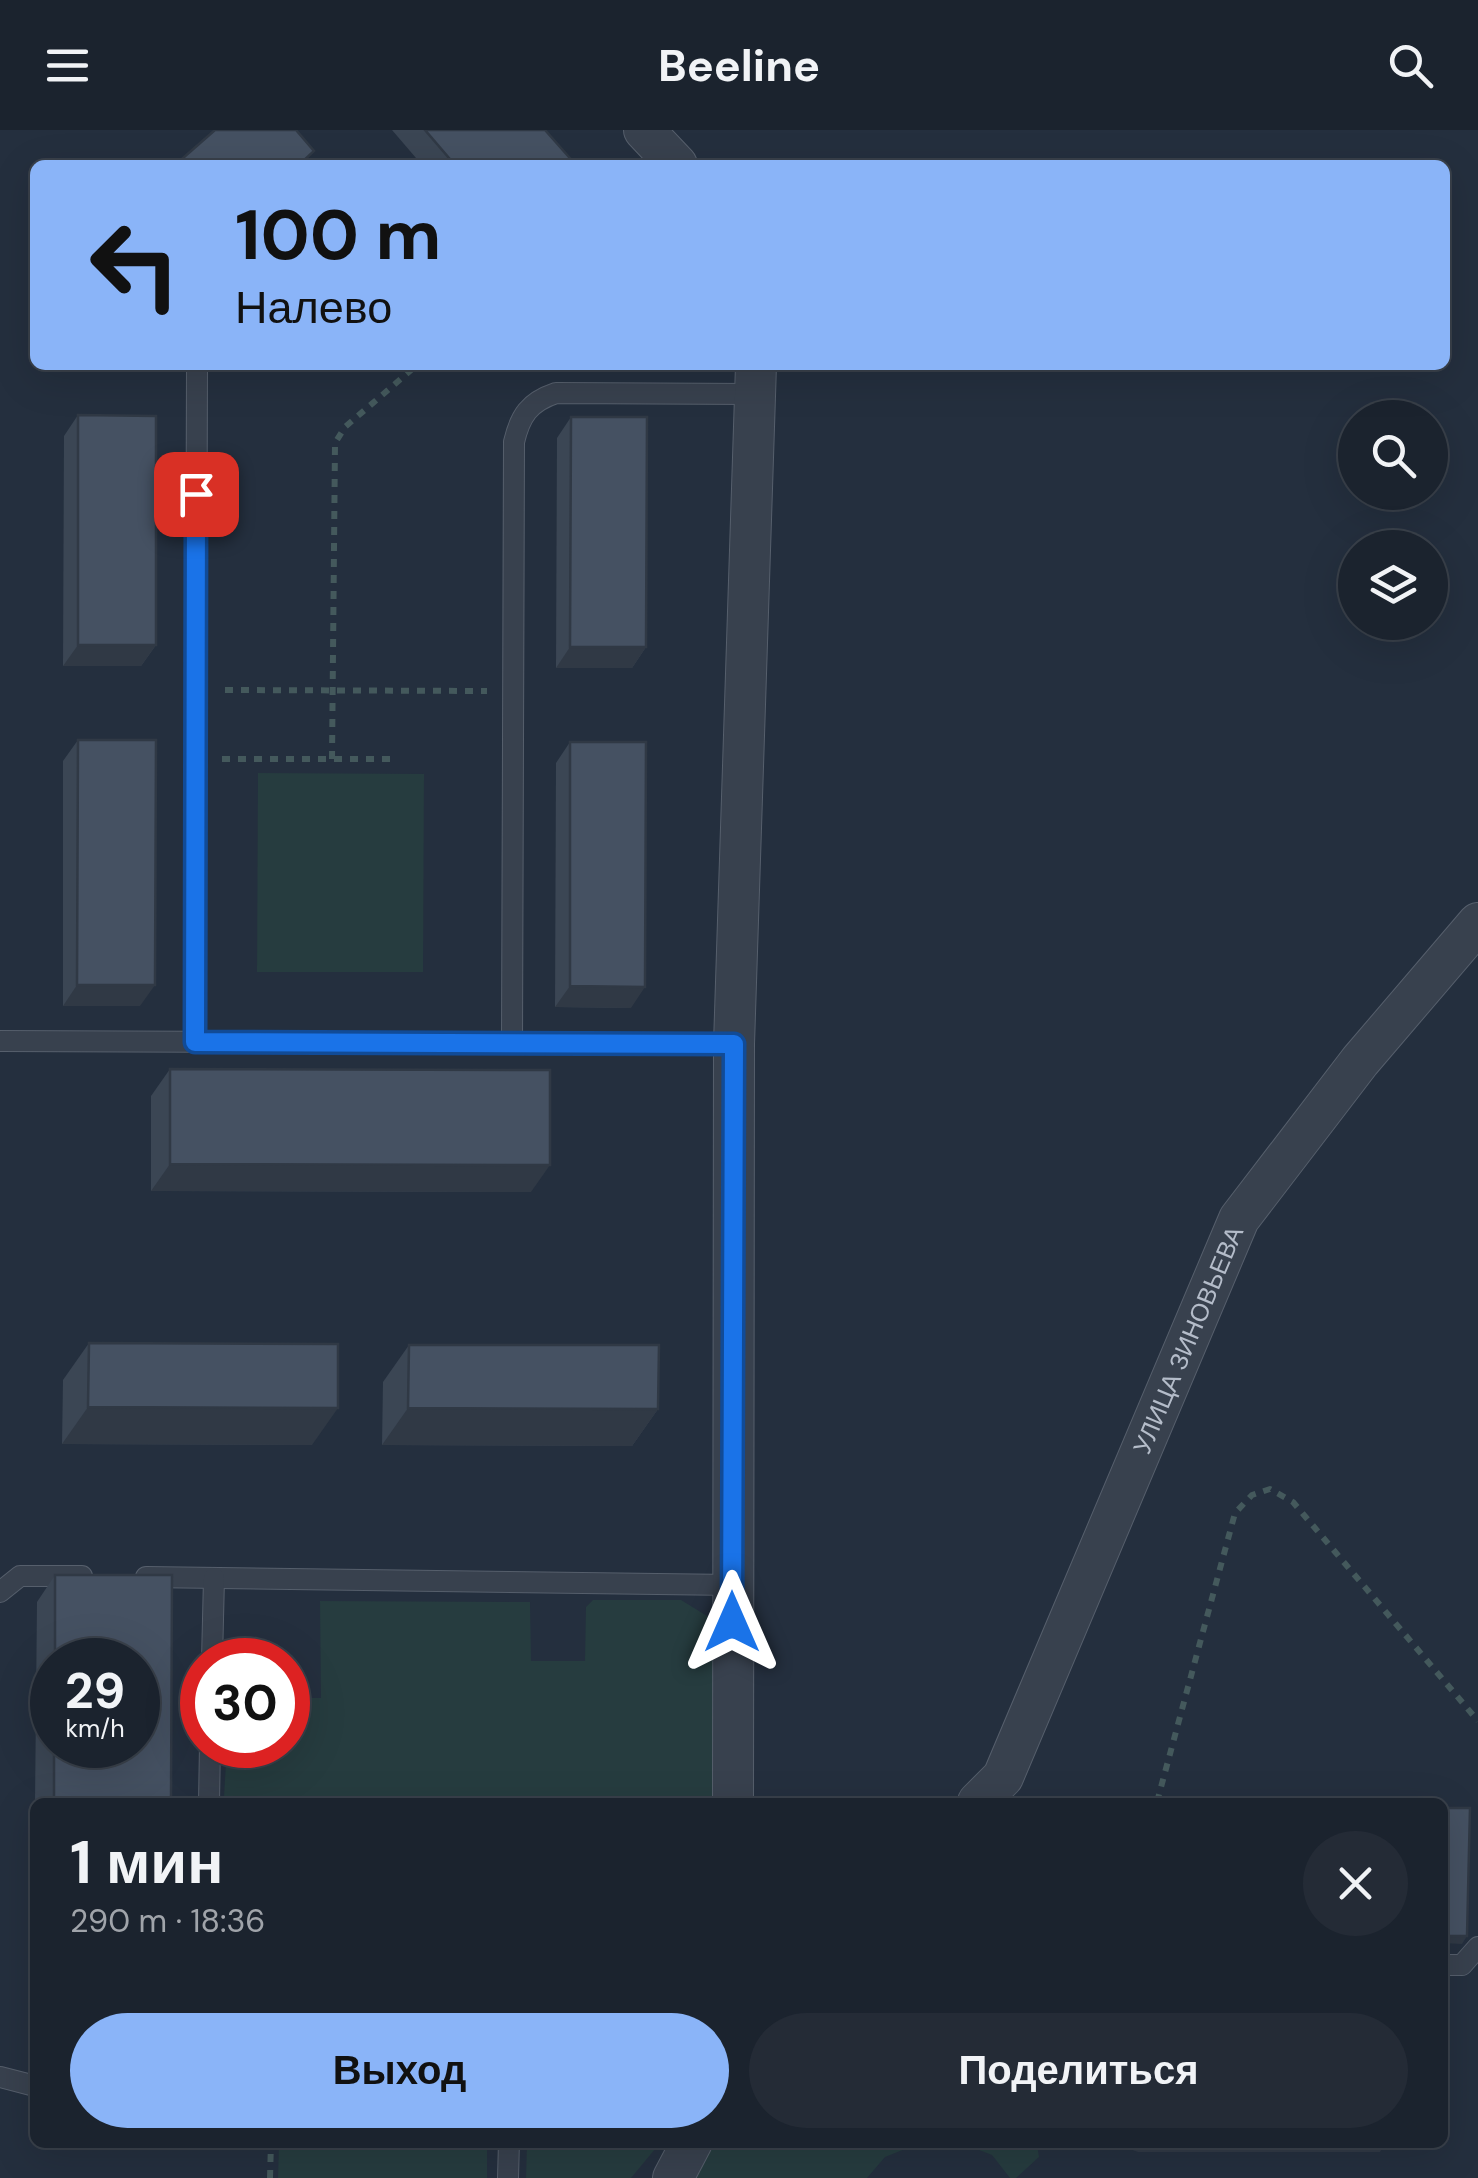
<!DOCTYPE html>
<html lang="ru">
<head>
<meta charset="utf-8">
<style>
	body { margin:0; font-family:"DM Sans",sans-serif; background:#242b36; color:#f1f3f6; height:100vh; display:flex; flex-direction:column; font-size:38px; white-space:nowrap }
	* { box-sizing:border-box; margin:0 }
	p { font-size:32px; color:#a0a4aa }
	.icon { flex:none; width:55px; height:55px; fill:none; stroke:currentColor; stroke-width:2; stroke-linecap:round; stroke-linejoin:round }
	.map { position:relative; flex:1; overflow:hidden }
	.details { position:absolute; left:30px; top:1668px; width:1418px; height:350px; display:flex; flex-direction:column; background:#1b232e; border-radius:15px; box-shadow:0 10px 40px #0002,0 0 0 2px #39404a }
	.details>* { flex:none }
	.guide { position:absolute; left:30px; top:30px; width:1420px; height:210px; border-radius:15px; box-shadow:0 10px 40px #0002,0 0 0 2px #39404a; background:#8ab4f8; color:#111; overflow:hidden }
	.tools { position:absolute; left:1338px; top:270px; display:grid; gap:20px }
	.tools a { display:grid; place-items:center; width:110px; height:110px; border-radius:50%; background:#1b232e; box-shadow:0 10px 40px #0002,0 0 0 2px #39404a; font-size:50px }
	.speed { position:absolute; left:30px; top:1508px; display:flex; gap:20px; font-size:50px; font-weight:700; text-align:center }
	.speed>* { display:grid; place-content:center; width:130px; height:130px; border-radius:50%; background:#1b232e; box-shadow:0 10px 40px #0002,0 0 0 2px #39404a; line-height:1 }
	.speed small { font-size:25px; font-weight:400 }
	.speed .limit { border:15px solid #d22; background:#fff; color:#111 }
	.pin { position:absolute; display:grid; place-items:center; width:85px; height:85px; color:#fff; margin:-42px; border-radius:20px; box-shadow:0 5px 15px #0006 }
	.me { position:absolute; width:110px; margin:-55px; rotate:0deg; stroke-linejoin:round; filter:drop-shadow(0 0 8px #0008) }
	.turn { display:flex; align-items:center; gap:35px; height:210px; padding:0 40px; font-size:45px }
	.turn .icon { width:130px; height:130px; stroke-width:2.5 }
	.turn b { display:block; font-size:70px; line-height:85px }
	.round { display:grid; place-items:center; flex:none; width:105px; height:105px; border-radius:52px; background:#242b36 }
	.summary { display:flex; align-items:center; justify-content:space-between; height:170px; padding:0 40px }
	h1 { font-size:60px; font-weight:700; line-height:75px }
	.action { display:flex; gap:20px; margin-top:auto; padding:20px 40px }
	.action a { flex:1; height:115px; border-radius:60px; background:#8ab4f8; color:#111; font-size:40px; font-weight:700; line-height:115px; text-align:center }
	.action a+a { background:#242b36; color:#f1f3f6 }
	header { display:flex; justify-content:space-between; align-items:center; height:130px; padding:0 40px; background:#1b232e; font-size:45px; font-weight:700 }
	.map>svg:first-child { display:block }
</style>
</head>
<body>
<header><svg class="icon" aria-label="menu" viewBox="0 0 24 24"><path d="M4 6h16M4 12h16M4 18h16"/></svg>Beeline<svg class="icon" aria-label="search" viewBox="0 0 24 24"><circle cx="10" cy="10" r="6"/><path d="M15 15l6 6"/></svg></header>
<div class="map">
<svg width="1478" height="2048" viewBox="0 0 1478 2048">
	<rect width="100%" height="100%" fill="#242f3e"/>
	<!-- green -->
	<g fill="#263c3f">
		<path d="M258,643L424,644L423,842H257Z"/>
		<path d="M593,1470H681L712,1489L716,1504L715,1672H227L224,1667L227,1615H288V1568H321L320,1471L530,1472L531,1531H585L586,1477Z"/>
		<path d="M279,2013H487V2048H278Z"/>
		<path d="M527,2013V2012L660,2013L631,2048H526Z"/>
		<path d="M707,2013H920L885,2027L867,2048H689Z"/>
		<path d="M961,2013H1040L1037,2015L1039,2027L1016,2048H1010L992,2025Z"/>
	</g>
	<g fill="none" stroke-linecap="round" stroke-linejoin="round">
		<defs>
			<g id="lane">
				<path d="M0,911L734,914"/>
				<path d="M195,912L197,235"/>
				<path d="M512,913L514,312C520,286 529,272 556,263L753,264"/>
				<path d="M146,1447L732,1455"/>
				<path d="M0,1462L20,1446H82"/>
				<path d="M212,1530L214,1448"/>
				<path d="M209,1672L210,1615"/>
				<path d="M1442,1835H1462L1478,1817"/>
				<path d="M0,1947L35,1956"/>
				<path d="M508,2048L509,2012"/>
			</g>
			<g id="street">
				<path d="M644,0L677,35"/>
				<path d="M733,1672L734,914L756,235"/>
				<path id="s1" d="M978,1672L1003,1647L1239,1089L1360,931L1478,793"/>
				<path d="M673,2048L692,2012"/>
			</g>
		</defs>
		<!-- lane casing -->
		<use href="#lane" stroke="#565f6c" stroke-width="22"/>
		<!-- street casing -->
		<use href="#street" stroke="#565f6c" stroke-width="42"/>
		<!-- path -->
		<g stroke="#44595c" stroke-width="6" stroke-dasharray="8 8" stroke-linecap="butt">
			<path d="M225,560L487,561"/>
			<path d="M222,629H395"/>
			<path d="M332,629L335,313L345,297L417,235"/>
			<path d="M1157,1672L1235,1383L1252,1365L1270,1359L1293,1372L1478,1591"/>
			<path d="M270,2048L271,2012"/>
		</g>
		<!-- lane -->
		<use href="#lane" stroke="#38414e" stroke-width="20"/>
		<!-- street -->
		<use href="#street" stroke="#38414e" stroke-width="40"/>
	</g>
	<!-- wall -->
	<g fill="#3b4654" fill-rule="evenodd">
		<path d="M392,0H545L576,35H422Z"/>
		<path d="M78,285L156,515L141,536H63L64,306Z"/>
		<path d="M571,287L646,517L632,538H556L557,308Z"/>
		<path d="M78,610L140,876H63V631Z"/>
		<path d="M570,612L631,878L555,877L556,633Z"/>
		<path d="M170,939L531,1062L151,1061V966Z"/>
		<path d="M89,1213L312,1315L62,1314L63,1250Z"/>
		<path d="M409,1215L658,1279L632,1316L382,1315L383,1252Z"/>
		<path d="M55,1445H172L171,1672H35L37,1472ZM52,1530H138V1615H52Z"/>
		<path d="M35,1741V1851H34Z"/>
	</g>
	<!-- shaded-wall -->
	<g fill="#303945">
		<path d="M78,515H156L141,536H63Z"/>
		<path d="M570,517H646L632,538H556Z"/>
		<path d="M77,855H155L140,876H63Z"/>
		<path d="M570,856L645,857L631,878L555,877Z"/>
		<path d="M170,1034L550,1035L531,1062L151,1061Z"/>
		<path d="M88,1277L338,1278L312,1315L62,1314Z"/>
		<path d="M408,1278L658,1279L632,1316L382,1315Z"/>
		<path d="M1442,1806H1467L1462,1814L1442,1813Z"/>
		<path d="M1110,2012H1386L1380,2022H1138Z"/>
	</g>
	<!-- building -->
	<g fill="#455162" stroke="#303945" stroke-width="2.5">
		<path d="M215,0H296L314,21L299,35H175Z"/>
		<path d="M425,0H545L576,35H455Z"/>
		<path d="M78,285L156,286V515H78Z"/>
		<path d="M571,287H647L646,517H570Z"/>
		<path d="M78,610H156L155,855H77Z"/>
		<path d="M570,612H646L645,857L570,856Z"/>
		<path d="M170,939L550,940V1035L170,1034Z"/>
		<path d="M89,1213L338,1214V1278L88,1277Z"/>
		<path d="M409,1215H659L658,1279L408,1278Z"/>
		<path d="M55,1445H172L171,1672H54V1615H138V1530H55Z"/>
		<path d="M1196,1671L1266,1672H1196Z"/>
		<path d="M1442,1678H1470L1467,1806H1442Z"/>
	</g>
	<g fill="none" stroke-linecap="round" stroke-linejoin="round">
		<defs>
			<path id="route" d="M196,364L195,912L734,914L732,1492"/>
		</defs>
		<!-- route casing -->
		<use href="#route" stroke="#114b97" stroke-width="25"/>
		<!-- route -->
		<use href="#route" stroke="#1a73e8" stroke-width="18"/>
	</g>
	<g text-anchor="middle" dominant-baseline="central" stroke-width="8" stroke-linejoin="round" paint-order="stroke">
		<!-- street labels -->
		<g font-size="25" fill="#b4bcc9" stroke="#1d2633">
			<text stroke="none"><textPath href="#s1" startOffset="510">УЛИЦА ЗИНОВЬЕВА</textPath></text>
		</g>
	</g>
</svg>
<div class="tools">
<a><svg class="icon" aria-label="search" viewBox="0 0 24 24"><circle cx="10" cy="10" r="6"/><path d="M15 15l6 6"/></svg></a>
<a><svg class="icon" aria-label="layers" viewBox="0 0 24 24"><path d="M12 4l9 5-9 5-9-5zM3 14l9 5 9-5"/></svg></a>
</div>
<div class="speed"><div>29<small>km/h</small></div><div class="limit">30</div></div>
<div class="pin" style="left:196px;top:364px;background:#d93025"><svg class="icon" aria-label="arrive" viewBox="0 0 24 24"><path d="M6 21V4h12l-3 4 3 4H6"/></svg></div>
<svg class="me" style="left:732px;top:1492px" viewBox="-20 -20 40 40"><path d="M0-17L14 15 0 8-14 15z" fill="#1a73e8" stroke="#fff" stroke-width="4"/></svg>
<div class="guide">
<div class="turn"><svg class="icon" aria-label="left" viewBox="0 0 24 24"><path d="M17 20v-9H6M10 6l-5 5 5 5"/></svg><div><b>100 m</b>Налево</div></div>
</div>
<section class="details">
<div class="summary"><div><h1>1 мин</h1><p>290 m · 18:36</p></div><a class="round"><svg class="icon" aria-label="close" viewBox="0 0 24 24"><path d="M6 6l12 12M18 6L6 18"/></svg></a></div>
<div class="action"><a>Выход</a><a>Поделиться</a></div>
</section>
</div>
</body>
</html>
